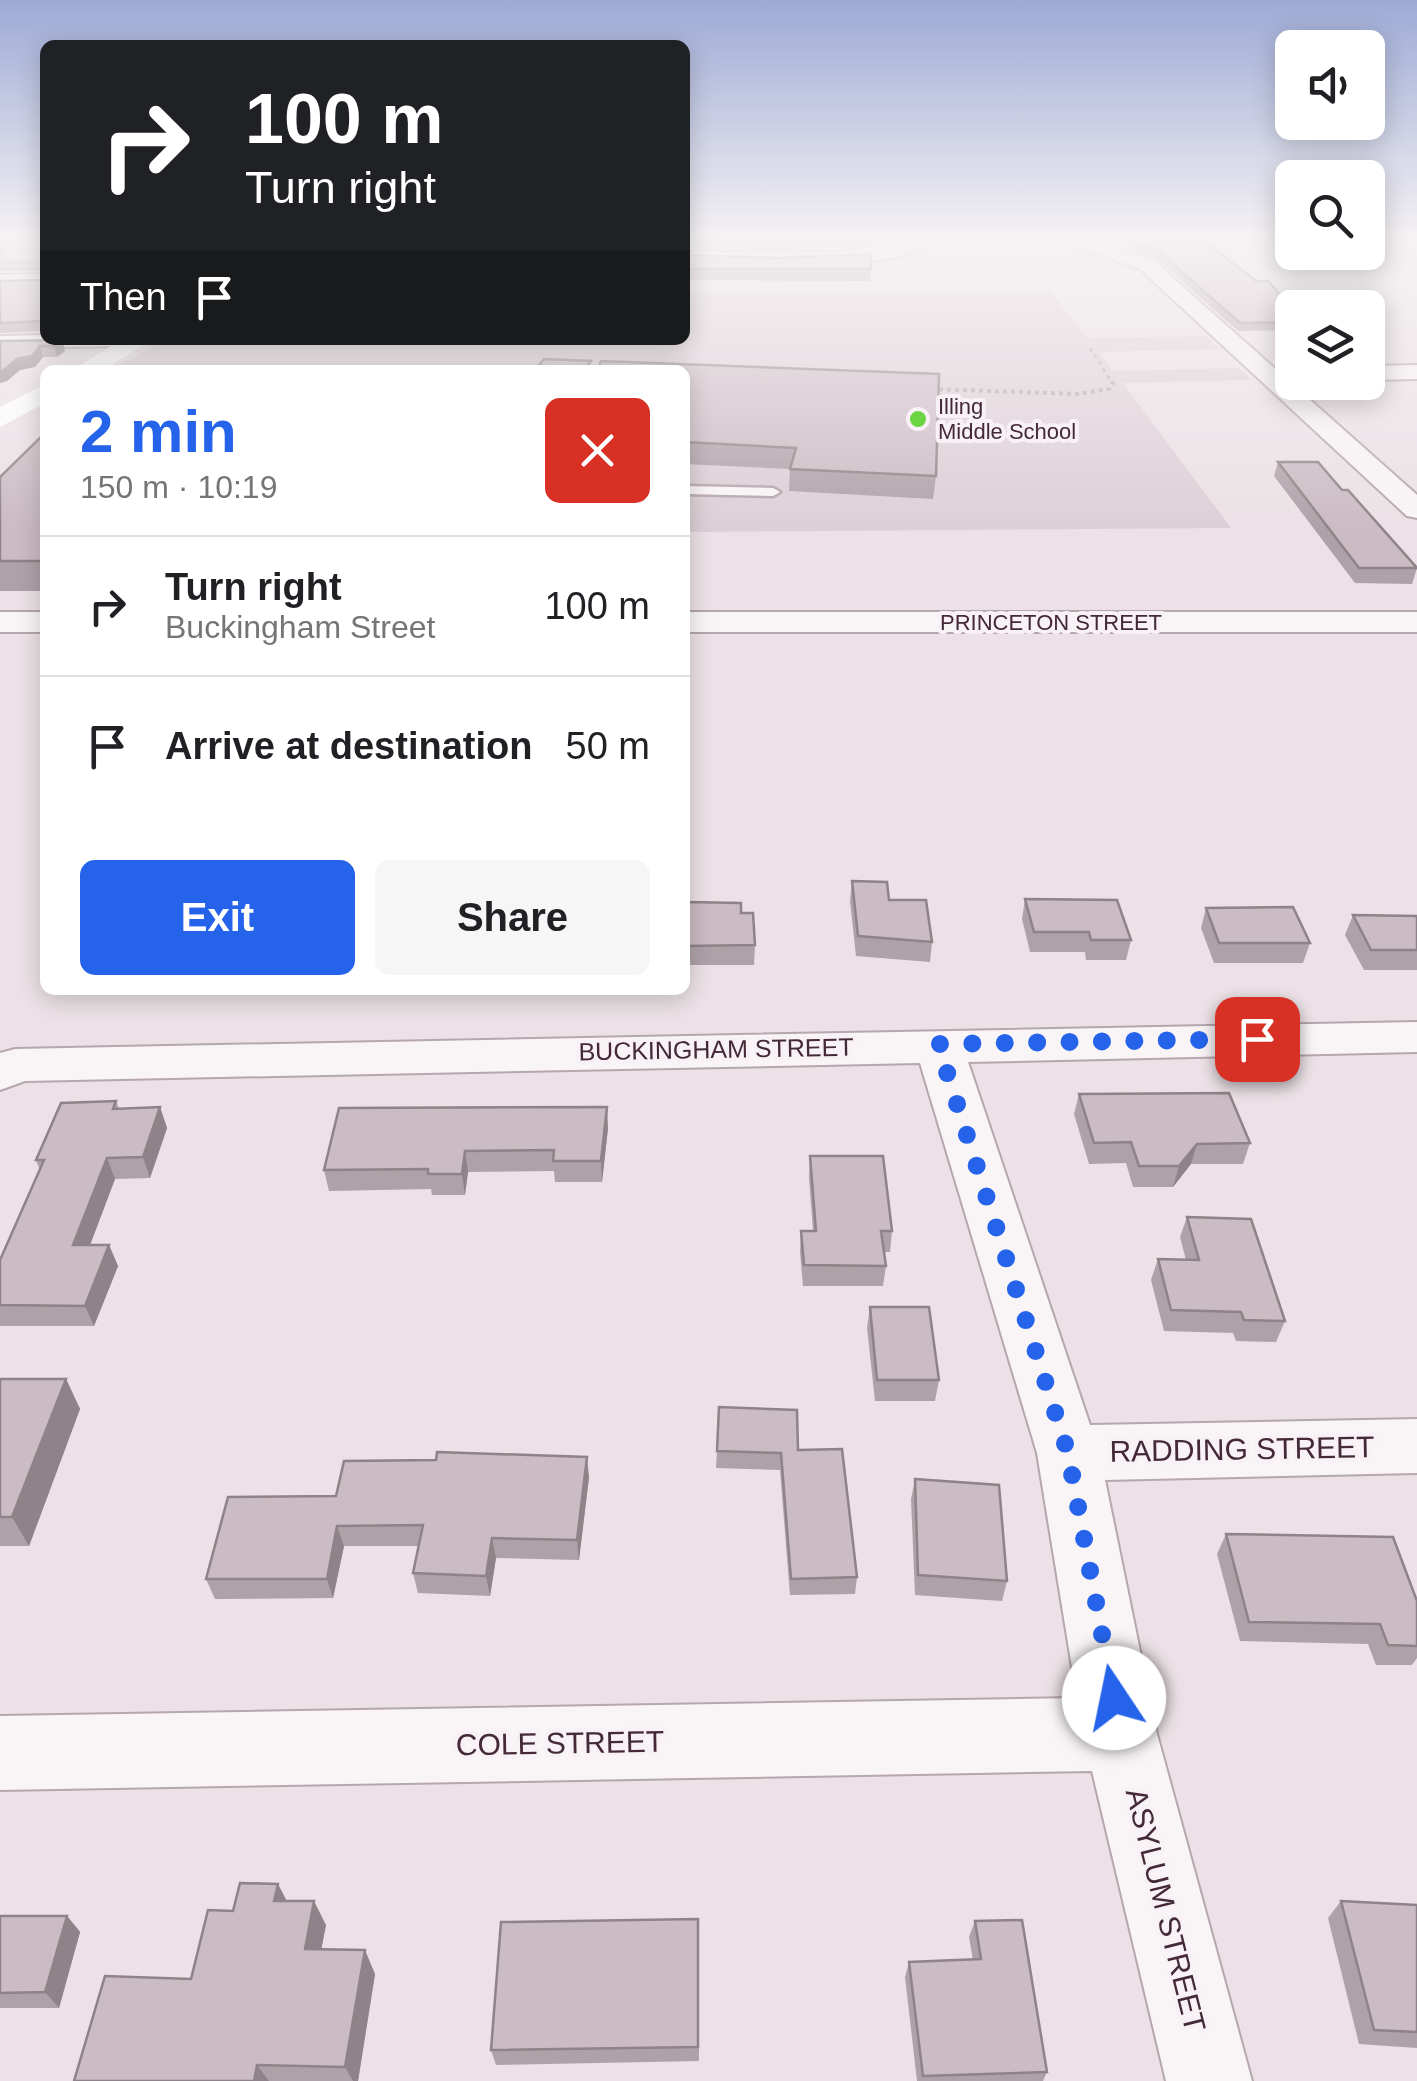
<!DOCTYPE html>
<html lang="en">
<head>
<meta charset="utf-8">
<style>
	body { margin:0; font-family:Arial,sans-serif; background:#f6f6f6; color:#202124; height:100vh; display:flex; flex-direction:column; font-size:38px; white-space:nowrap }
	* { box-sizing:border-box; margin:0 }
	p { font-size:32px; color:#757577 }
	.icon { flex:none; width:55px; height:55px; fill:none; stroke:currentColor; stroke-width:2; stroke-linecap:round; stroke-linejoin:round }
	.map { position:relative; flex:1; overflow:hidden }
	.panel { position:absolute; left:40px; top:365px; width:650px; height:630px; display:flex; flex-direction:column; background:#fff; border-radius:15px; box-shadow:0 5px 25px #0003 }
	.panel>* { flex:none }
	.banner { position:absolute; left:40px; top:40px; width:650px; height:305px; border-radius:15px; box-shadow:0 5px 25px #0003; background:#202124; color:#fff; overflow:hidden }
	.tools { position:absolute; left:1275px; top:30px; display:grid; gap:20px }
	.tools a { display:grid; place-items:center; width:110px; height:110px; border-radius:15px; background:#fff; box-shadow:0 5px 25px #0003; font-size:50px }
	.pin { position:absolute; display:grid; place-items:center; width:85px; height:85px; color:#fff; margin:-42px; border-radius:20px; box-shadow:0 5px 15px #0006 }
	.me { position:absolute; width:110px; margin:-55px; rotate:349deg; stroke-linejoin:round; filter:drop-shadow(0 0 8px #0008) }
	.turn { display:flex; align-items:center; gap:35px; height:210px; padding:0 40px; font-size:45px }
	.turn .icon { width:130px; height:130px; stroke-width:2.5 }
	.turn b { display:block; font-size:70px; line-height:85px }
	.then { display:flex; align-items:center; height:95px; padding:0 40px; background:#0003; gap:20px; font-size:38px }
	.round { display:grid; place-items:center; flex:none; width:105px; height:105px; border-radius:15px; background:#f6f6f6 }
	.headline { display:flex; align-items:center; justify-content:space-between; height:170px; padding:0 40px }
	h1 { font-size:60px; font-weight:800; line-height:75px; color:#2563eb }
	.button { display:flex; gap:20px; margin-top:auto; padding:20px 40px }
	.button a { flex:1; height:115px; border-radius:15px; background:#2563eb; color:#fff; font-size:40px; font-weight:800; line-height:115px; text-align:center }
	.button a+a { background:#f6f6f6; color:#202124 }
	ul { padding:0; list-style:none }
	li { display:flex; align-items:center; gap:30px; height:140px; padding:0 40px; border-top:2px solid #e0e0e0 }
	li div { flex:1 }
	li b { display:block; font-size:38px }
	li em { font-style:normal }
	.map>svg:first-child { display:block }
</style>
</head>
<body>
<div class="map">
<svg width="1417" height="2081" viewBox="0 0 1417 2081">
	<rect width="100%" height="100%" fill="#ebe1e6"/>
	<!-- built -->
	<path fill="#ddcfd6" d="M1051,292L1087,338L1206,336L1219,349L1099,352L1113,371L1239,368L1252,380L1123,383L1231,528L685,532V370H110L166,340H685V294Z"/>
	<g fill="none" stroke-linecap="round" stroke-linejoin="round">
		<defs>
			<path id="lane" d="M685,486L773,488L780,492L773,496L685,494Z"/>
			<g id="street">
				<path d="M918,237H943C895,277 747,264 685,262V252H846Z"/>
				<path d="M1050,237H1078L1154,261L1417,495V518L1407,516L1140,269Z"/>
				<path d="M45,274V286L0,287V275Z"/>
				<path d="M45,335V340H138L127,346L0,348V336Z"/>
				<path d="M1417,365V379L1368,380V366Z"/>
				<rect x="0" y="612" width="45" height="20"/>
				<rect x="685" y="612" width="732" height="20"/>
				<path d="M1417,1022V1052L968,1062L1090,1425L1417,1419V1473L1105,1480L1157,1734L1252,2081H1166L1092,1771L0,1790V1716L1077,1698L1037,1453L920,1063L25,1081L0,1090V1053L15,1049Z"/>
			</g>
		</defs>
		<!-- lane casing -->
		<use href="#lane" stroke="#b6a6ae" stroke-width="5"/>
		<!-- street casing -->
		<use href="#street" stroke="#b6a6ae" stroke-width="4"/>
		<!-- path-far1 -->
		<path stroke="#b4a7ae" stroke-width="2.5" stroke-dasharray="4 4" stroke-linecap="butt" d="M1090,348L1111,381"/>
		<!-- path -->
		<path stroke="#b4a7ae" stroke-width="4" stroke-dasharray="4 4" stroke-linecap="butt" d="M931,389L1078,394L1109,389L1113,383L1110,378"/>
		<!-- lane -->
		<use href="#lane" fill="#f9f5f7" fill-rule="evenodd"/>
		<!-- street -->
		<use href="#street" fill="#f9f5f7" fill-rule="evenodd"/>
		<!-- secondary -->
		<g fill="#fff" fill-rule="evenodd">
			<path d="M121,340H151L104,370H72Z"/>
			<path d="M45,384V403L0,427V407Z"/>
		</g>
	</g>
	<!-- wall -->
	<g fill="#afa1a8">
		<rect x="0" y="237" width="45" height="34"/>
		<path d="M685,237H871L870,243L846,248L685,249Z"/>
		<path d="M1129,237H1199L1292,308V330L1238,331L1156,258L1133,251L1129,244Z"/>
		<path d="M685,255L871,269L870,281L685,280Z"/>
		<path d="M45,277V331L0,333V281L42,280Z"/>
		<path d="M62,340L65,351L57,357H43L35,367L20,370L7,381L0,341Z"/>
		<path d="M685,370L936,476L933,499L789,491L790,469L685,464Z"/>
		<path d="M45,433V591H0V477Z"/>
		<path d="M1278,462L1342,490L1417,568L1412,584L1355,583L1274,476Z"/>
		<path d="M852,881L889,900L932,942L930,962L856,956L850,901Z"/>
		<path d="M1025,899L1131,940L1126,960H1086L1085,952H1030L1022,919Z"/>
		<path d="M685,902L741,913L755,945L754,965H685Z"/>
		<path d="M1206,908L1310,943L1303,963H1214L1201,928Z"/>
		<path d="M1353,915L1417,916V970H1364L1345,935Z"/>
		<path d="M1079,1094L1250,1143L1243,1164H1191L1173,1187H1133L1126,1163L1089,1164L1074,1114Z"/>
		<path d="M116,1101L119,1109L160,1107L167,1128L150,1178L115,1179L90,1245H109L118,1266L94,1326H0V1260L40,1170L36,1160Z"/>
		<path d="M608,1128L602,1182H555L554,1171L468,1172L465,1195H432L431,1189L329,1191L324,1170Z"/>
		<path d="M810,1156L892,1231L890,1252H884L886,1266L883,1286H803L800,1252L801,1231H813L809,1177Z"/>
		<path d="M1187,1217L1285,1321L1276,1342L1236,1341L1233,1333L1164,1331L1151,1280L1158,1259L1186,1260L1180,1237Z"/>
		<path d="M870,1307L939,1380L935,1401H875L867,1328Z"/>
		<path d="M0,1379H66L80,1409L29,1546H0Z"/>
		<path d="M798,1450L857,1577L855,1594L790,1595L780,1470L716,1468L717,1451Z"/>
		<path d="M589,1477L579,1560L496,1558L490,1596L418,1593L413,1573L419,1546H344L333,1598L215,1599L206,1579L336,1496Z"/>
		<path d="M915,1479L1007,1581L1002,1601L915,1595L911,1499Z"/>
		<path d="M1226,1534L1417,1601V1658L1412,1665H1376L1368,1644L1240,1641L1217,1554Z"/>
		<path d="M286,1901L326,1925L321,1949L375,1974L358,2081H74L191,1979L233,1911Z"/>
		<path d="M1341,1901L1417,1905V2048L1359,2044L1328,1918Z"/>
		<path d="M0,1916H67L80,1932L59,2008H0Z"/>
		<path d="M698,1919L699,2061L496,2065L491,2050Z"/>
		<path d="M975,1921L1047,2072L1043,2081H917L905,1977L909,1962L973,1960L969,1937Z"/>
	</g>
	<!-- shaded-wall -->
	<g fill="#8e8388">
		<path d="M846,237H871L870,243L846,248Z"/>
		<path d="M62,340L65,351L57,357L54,346Z"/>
		<path d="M40,346L43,357L35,367L20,370L7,381L0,383V371Z"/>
		<path d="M160,1107L167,1128L150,1178L143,1157Z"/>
		<path d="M607,1107L608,1128L602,1182L601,1161Z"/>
		<path d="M1197,1144L1191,1164L1173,1187L1179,1166Z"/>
		<path d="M465,1151L468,1172L465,1195L462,1174Z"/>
		<path d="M107,1158L115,1179L82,1266L73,1245Z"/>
		<path d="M109,1245L118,1266L94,1326L85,1306Z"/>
		<path d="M66,1379L80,1409L29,1546L12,1517Z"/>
		<path d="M587,1457L589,1477L579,1560L577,1540Z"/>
		<path d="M337,1526L344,1546L333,1598L327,1579Z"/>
		<path d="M492,1538L496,1558L490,1596L486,1576Z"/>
		<path d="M278,1884L291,1909L274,1901Z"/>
		<path d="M314,1901L326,1925L317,1972L305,1949Z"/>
		<path d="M67,1916L80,1932L59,2008L45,1992Z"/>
		<path d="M365,1950L375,1974L358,2081H353L345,2067Z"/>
		<path d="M257,2065L269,2081H254Z"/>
	</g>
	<!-- building -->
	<g fill="#cbbbc3" stroke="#8e8388" stroke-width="2.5">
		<rect x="0" y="237" width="45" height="25"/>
		<path d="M685,237H847L685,238Z"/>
		<path d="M1130,237H1199L1256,281H1268L1292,308V322L1240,323L1158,251L1135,244Z"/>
		<path d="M871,254V269H685V255L782,258Z"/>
		<path d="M45,277V325L42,321L0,323V281L42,280Z"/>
		<path d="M62,340L54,346H40L32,356L17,359L4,370L0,371V341Z"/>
		<path d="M544,359L591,361L584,370H535Z"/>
		<path d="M601,361L939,374L936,476L790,469L796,448L685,442V370H598Z"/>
		<path d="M45,433V561H0V477Z"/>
		<path d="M1278,462H1318L1342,490H1348L1417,568H1359Z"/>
		<path d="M852,881L887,882L889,900H926L932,942L858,936Z"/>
		<path d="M1025,899L1117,900L1131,940H1091L1089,932H1034Z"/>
		<path d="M685,902L741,903V913H753L755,945L685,946Z"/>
		<path d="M1293,907L1310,943H1219L1206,908Z"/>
		<path d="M1353,915L1417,916V950H1371Z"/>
		<path d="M1229,1093L1250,1143L1197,1144L1179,1166H1139L1131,1142L1094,1143L1079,1094Z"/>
		<path d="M116,1101L113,1109L160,1107L143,1157L107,1158L73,1245H109L85,1306L0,1305V1260L44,1160H36L61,1103Z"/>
		<path d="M607,1107L601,1161H553L554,1150L465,1151L462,1174H428V1169L324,1170L339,1108Z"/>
		<path d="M810,1156H883L892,1231H881L886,1266L804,1265L801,1231H816Z"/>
		<path d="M1187,1217L1251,1219L1285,1321L1244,1320L1241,1312L1171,1310L1158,1259L1199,1260Z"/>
		<path d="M870,1307H929L939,1380H877Z"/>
		<path d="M0,1379H66L12,1517H0Z"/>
		<path d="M719,1407L797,1410L798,1450L842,1449L857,1577L791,1579L781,1453L717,1451Z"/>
		<path d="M437,1452L587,1457L577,1540L492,1538L486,1576L413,1573L423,1525L337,1526L327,1579H206L228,1497L336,1496L344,1461L436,1460Z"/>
		<path d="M915,1479L999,1485L1007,1581L918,1575Z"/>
		<path d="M1226,1534L1393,1537L1417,1601V1646L1388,1645L1380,1624L1249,1622Z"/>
		<path d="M240,1883L278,1884L274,1901H314L305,1949L365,1950L345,2067L257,2065L254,2081H74L105,1976L191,1979L208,1910L233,1911Z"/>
		<path d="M1341,1901L1417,1905V2032L1374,2030Z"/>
		<path d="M0,1916H67L45,1992L0,1993Z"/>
		<path d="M698,1919V2047L491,2050L501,1922Z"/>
		<path d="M1022,1920L1047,2072L923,2076L909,1962L981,1959L975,1921Z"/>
	</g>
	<!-- sky -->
	<linearGradient id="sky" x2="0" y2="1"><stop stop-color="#9daad5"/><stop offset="0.45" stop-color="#f6f2f4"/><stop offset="1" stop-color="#f6f2f4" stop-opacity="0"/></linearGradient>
	<rect width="1417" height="529" fill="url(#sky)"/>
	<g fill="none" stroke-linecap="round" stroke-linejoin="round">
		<!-- route -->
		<path stroke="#2563eb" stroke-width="18" stroke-dasharray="0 32.4" d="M1114,1698L1068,1453L938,1044L1257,1039"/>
	</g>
	<!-- markers -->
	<circle fill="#6bd541" stroke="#f8f1f5" stroke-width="4" cx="918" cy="419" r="10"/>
	<g text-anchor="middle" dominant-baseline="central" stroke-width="8" stroke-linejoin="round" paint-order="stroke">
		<!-- far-poi labels -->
		<g font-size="22" fill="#442936" stroke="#f8f1f5" text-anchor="start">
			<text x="938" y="406">Illing<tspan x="938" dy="25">Middle School</tspan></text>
		</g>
		<!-- far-street labels -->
		<g font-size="22" fill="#442936" stroke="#f8f1f5">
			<text x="1051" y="622">PRINCETON STREET</text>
		</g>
		<!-- street labels -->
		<g font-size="25" fill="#442936" stroke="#f8f1f5">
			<text transform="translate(716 1049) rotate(-1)">BUCKINGHAM STREET</text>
		</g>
		<!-- near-street labels -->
		<g font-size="30" fill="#442936" stroke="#f8f1f5">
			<text transform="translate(1242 1449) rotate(-1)">RADDING STREET</text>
			<text transform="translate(560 1743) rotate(-1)">COLE STREET</text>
			<text transform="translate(1166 1910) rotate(76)">ASYLUM STREET</text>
		</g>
	</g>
</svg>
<div class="tools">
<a><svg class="icon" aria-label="sound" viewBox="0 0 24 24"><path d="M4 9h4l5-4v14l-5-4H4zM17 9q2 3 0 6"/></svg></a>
<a><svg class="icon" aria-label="search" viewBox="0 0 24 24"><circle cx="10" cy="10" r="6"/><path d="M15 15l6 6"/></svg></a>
<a><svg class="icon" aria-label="layers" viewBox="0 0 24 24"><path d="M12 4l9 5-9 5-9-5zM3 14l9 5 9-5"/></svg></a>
</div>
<div class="pin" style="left:1257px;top:1039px;background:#d93025"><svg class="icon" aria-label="arrive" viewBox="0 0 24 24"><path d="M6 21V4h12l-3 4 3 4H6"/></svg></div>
<svg class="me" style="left:1114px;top:1698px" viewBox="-20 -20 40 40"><circle r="19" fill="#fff"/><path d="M0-13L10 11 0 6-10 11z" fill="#2563eb"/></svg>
<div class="banner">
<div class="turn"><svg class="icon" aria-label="right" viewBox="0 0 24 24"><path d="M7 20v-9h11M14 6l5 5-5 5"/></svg><div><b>100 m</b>Turn right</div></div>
<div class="then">Then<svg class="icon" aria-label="arrive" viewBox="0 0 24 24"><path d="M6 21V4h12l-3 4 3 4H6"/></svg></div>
</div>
<section class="panel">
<div class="headline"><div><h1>2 min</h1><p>150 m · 10:19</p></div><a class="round" style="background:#d93025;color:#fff"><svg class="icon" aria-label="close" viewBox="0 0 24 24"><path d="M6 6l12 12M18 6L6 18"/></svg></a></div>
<ul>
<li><svg class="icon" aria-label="right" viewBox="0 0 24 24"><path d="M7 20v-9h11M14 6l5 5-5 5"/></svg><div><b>Turn right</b><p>Buckingham Street</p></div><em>100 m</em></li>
<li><svg class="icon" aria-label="arrive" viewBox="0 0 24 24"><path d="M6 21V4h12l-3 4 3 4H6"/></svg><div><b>Arrive at destination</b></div><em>50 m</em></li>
</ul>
<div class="button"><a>Exit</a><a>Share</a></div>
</section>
</div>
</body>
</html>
